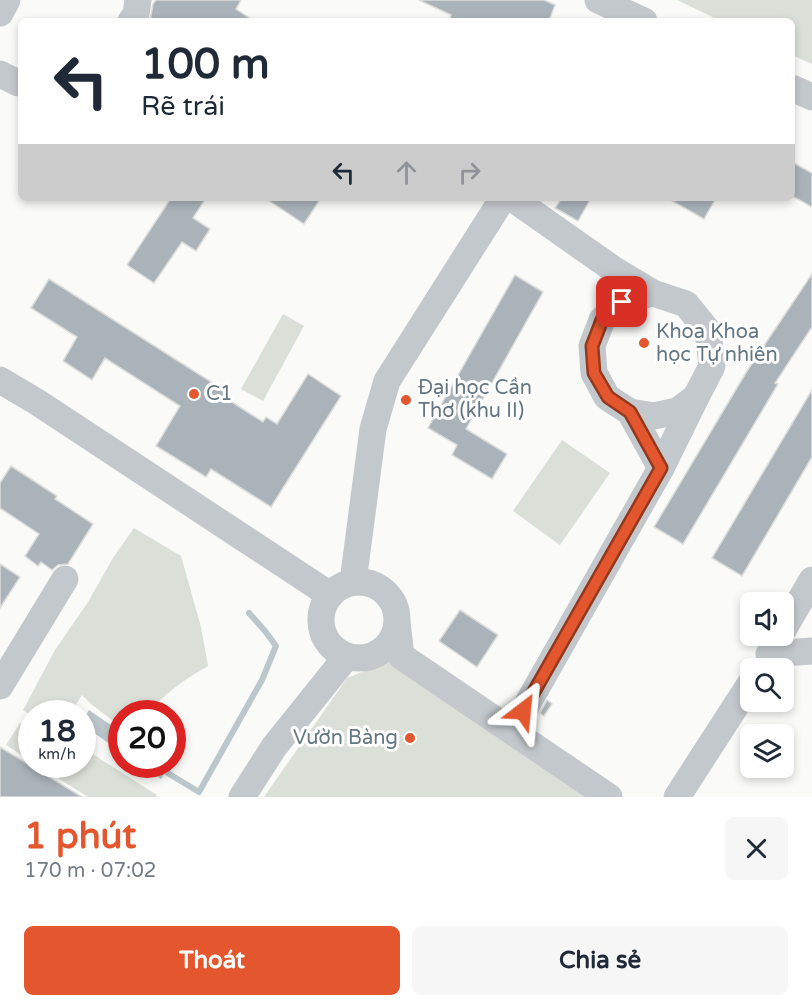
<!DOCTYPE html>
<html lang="vi">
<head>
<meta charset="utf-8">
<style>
	body { margin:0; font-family:"Varela Round",sans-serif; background:#f6f6f7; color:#1f2937; height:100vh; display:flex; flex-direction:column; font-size:22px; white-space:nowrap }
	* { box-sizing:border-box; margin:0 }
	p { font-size:20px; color:#747a83 }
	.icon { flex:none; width:33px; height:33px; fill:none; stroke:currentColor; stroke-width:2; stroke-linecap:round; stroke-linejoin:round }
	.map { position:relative; height:797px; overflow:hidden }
	.details { display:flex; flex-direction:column; background:#fff; flex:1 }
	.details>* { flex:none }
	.top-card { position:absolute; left:18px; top:18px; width:777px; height:183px; border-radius:9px; box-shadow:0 3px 9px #0003; background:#fff; color:#1f2937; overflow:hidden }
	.buttons { position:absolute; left:740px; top:592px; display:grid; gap:12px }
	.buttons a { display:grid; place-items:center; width:54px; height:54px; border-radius:9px; background:#fff; box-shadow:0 3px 9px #0003; font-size:30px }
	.speed { position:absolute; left:18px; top:700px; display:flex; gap:12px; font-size:30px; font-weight:700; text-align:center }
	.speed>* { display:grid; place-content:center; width:78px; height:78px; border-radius:50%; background:#fff; box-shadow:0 3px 9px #0003; line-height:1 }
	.speed small { font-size:15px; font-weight:400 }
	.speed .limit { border:9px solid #d22; background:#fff; color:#111 }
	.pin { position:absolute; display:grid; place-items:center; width:51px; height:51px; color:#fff; margin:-26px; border-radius:12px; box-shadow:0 3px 9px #0006 }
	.me { position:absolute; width:66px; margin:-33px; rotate:29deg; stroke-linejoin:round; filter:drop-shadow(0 0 4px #0008) }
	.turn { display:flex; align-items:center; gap:21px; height:126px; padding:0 24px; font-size:27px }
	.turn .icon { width:78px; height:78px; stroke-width:2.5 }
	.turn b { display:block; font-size:42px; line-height:51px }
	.lanes { display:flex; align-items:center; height:57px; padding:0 24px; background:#0003; justify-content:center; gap:30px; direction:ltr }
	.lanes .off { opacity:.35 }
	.round { display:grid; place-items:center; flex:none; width:63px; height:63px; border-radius:9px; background:#f6f6f7 }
	.summary { display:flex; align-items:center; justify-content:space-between; height:102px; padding:0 24px }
	h1 { font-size:36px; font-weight:700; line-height:45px; color:#e4572e }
	.primary-button { display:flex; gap:12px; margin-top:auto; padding:12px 24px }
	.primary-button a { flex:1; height:69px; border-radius:9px; background:#e4572e; color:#fff; font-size:24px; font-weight:700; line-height:69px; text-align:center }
	.primary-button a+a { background:#f6f6f7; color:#1f2937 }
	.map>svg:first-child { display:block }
</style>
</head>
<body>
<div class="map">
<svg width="812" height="797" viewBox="0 0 812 797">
	<rect width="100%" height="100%" fill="#fafaf8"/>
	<!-- green -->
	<g fill="#dadfd7">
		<path d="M677,0H812V64L792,55V21H721Z"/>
		<path d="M283,314L304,326L263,401L241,389Z"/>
		<path d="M562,440L610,473L560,545L513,511Z"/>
		<path d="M134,528L181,556L201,627L208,666C183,680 166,693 146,714H122L121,727L91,704L82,695L70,714H32L31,715L23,710L55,650L88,602L113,558Z"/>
		<path d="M401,656L596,797H264L347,678Z"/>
		<path d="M20,723L31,730V761L6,745Z"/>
		<path d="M83,748L157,795L156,797H88L38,765H82Z"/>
	</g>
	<!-- water -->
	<g fill="#bbc7cb">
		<path d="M89,710L121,732V752L83,725V720Z"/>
		<path d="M140,765H170L161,779Z"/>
	</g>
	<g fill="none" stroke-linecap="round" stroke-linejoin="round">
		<!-- stream -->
		<path stroke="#bbc7cb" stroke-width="6" d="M166,772L199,792L262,680L276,646L265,631L249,613"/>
	</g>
	<!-- building -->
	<g fill="#aab3b9" stroke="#dcdcda" stroke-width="1.5">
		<path d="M156,0H241L236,9L254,21H150L153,4Z"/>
		<path d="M419,0H544L555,5L549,21H449L451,15Z"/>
		<path d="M792,162L812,173V207L792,196Z"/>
		<path d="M171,198H206L193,218L210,229L196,251L182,242L154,283L127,265Z"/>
		<path d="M265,198H321L304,224Z"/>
		<path d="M562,198H591L578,221L555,208Z"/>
		<path d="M667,198H716L704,219Z"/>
		<path d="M812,274V327L775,383L778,384L683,544L654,527L747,371Z"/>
		<path d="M515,275L543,292L466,429L507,454L492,479L452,455L457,445L428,428Z"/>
		<path d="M49,279L227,392L224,397L263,422L266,417L277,424L308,374L341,396L271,507L211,469L206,477L156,446L180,406L105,358L92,380L63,361L77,337L31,308Z"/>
		<path d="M812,390V457L742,576L712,558Z"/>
		<path d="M11,466L57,496L55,499L93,524L68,564L58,565L52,570L41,562L38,566L25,556L39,534L0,508V483Z"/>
		<path d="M0,564L20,577L0,608Z"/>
		<path d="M460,610L498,635L477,667L439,641Z"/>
		<path d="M547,700L552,704L544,716L540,713Z"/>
		<path d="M0,747L82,797H0Z"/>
	</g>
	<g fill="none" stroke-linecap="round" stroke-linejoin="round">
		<!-- minor -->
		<g stroke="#c3c8cc" stroke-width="27">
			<path d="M598,0L644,21"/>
			<path d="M0,13L7,0"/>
			<path d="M131,21L136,14L138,0"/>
			<path d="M0,74L18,83L21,82"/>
			<path d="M792,88L812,97"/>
			<path d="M512,198L613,269L653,293"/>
			<path d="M0,380L37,402L330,595"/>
			<path d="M630,412L654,416L677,411L696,397L712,366L708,331L686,304L653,293L622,301L602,320L592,346L594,373L607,397L630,412L661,468"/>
			<path d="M353,582L373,429L387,381L503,198"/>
			<circle cx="359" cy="620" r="38"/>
			<path d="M397,623L401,656L609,797"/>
			<path d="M783,630L812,580"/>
			<path d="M769,654L812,651"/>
			<path d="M0,686L65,579"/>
			<path d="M512,731L661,468L696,397"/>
			<path d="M242,797L274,747L347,656"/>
			<path d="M677,797L750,684"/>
		</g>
	</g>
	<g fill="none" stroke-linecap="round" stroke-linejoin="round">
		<defs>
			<path id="route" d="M523,711L661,468L630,412L608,397L594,373L592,346L602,320L622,302"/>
		</defs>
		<!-- route casing -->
		<use href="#route" stroke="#94391e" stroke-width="15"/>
		<!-- route -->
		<use href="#route" stroke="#e4572e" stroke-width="10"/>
	</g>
	<!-- markers -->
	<g fill="#e4572e" stroke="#fff" stroke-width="2">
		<circle cx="644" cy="343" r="6"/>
		<circle cx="194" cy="394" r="6"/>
		<circle cx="406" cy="400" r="6"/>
		<circle cx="410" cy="738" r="6"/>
	</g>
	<g text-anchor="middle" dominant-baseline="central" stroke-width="6" stroke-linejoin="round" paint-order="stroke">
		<!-- poi labels -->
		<g font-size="20" fill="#657683" stroke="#fff" text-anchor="start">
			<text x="656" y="332">Khoa Khoa<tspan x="656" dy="23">học Tự nhiên</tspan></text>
			<text x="418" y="388">Đại học Cần<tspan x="418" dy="23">Thơ (khu II)</tspan></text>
			<text x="206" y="394">C1</text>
			<text x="398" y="738" text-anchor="end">Vườn Bàng</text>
		</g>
	</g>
</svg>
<div class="buttons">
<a><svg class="icon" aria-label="sound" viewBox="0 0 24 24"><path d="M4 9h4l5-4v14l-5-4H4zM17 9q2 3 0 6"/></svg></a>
<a><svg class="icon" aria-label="search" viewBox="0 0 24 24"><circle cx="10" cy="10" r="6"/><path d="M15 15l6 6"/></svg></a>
<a><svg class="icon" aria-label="layers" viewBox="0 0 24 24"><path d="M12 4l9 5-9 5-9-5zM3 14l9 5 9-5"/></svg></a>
</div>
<div class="speed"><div>18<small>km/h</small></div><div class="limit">20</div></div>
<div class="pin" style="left:622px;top:302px;background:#d93025"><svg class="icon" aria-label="arrive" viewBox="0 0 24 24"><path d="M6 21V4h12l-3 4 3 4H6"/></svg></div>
<svg class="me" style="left:523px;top:711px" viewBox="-20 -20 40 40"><path d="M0-17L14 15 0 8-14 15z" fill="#e4572e" stroke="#fff" stroke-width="4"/></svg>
<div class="top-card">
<div class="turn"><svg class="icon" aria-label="left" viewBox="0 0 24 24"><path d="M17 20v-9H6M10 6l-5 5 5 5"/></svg><div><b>100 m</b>Rẽ trái</div></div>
<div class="lanes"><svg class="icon" aria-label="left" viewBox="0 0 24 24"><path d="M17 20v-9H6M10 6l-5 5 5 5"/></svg><svg class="icon off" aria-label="ahead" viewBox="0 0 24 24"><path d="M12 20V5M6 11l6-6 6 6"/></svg><svg class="icon off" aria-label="right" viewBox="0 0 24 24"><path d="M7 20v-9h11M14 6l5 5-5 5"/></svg></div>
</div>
</div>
<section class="details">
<div class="summary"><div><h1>1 phút</h1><p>170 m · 07:02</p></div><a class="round"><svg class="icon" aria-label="close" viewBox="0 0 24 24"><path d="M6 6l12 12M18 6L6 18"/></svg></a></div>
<div class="primary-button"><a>Thoát</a><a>Chia sẻ</a></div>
</section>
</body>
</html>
